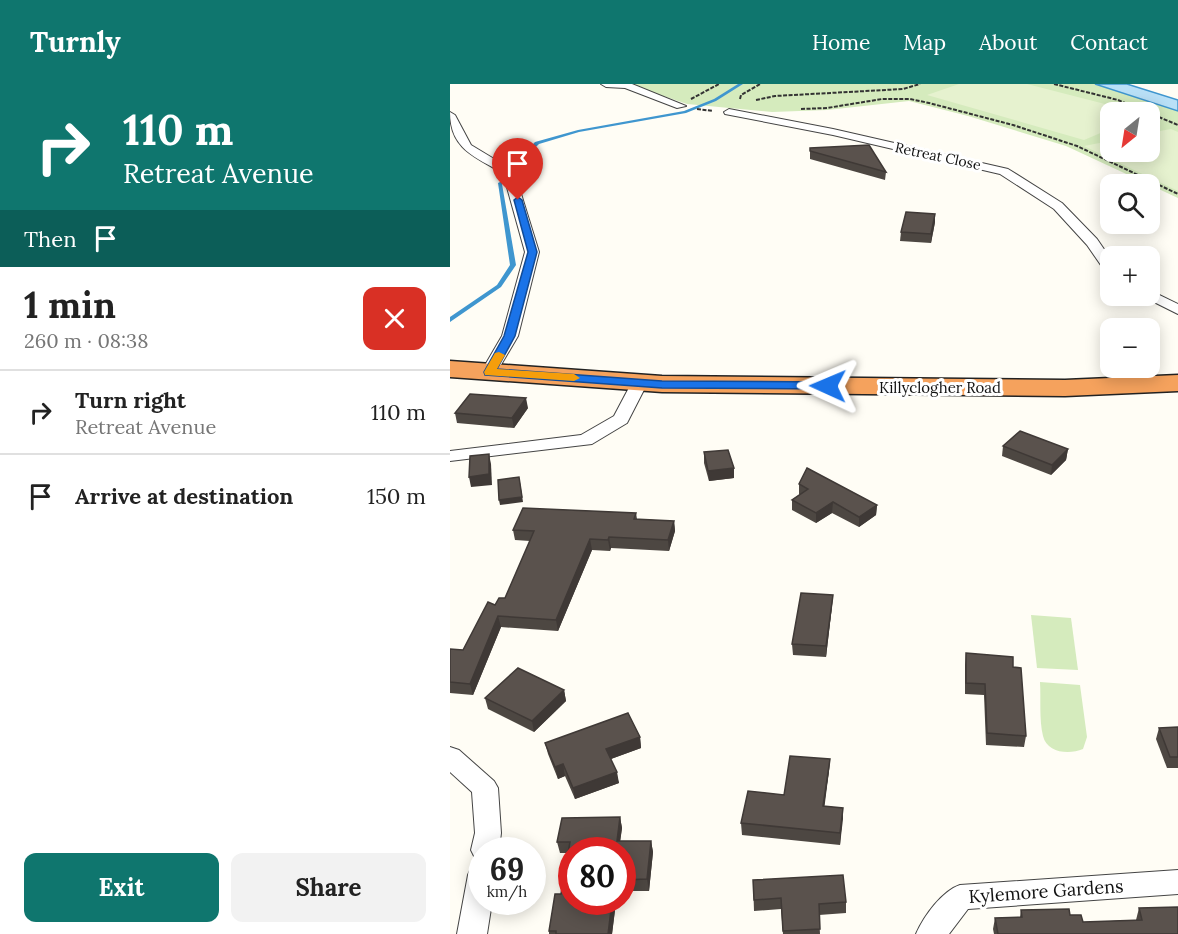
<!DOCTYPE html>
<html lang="en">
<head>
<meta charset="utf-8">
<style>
	body { margin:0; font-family:Lora,serif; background:#f2f2f2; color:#222; height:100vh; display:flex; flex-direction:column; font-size:22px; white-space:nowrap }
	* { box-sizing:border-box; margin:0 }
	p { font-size:20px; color:#767676 }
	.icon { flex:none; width:33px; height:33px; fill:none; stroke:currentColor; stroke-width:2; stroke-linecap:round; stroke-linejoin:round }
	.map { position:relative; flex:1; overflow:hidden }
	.panel { display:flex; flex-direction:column; background:#fff; width:450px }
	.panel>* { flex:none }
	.hud { background:#0f766e; color:#fff; overflow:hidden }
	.needle { width:39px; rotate:210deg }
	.fabs { position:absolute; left:650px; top:18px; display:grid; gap:12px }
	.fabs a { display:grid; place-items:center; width:60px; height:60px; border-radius:12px; background:#fff; box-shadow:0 3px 15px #0003; font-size:30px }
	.speed { position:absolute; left:18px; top:753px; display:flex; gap:12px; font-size:30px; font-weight:700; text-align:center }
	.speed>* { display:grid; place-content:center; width:78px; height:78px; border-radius:50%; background:#fff; box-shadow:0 3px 15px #0003; line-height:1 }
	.speed small { font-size:15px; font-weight:400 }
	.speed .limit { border:9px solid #d22; background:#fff; color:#111 }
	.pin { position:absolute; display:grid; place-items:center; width:51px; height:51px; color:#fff; margin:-62px -26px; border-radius:50% 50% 50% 0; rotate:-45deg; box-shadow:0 0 6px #0007 }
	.pin .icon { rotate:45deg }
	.me { position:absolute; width:66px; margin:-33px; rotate:271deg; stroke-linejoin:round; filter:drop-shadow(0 0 4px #0008) }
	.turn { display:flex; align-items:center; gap:21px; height:126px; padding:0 24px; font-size:27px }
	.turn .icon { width:78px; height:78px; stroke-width:2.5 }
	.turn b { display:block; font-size:42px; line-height:51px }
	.then { display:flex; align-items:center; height:57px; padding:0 24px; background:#0003; gap:12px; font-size:22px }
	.round { display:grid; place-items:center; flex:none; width:63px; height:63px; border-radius:12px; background:#f2f2f2 }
	.head { display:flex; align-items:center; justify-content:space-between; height:102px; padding:0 24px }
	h1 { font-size:36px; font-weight:800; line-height:45px }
	.primary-button { display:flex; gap:12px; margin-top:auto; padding:12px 24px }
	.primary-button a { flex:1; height:69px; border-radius:12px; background:#0f766e; color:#fff; font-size:24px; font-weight:800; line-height:69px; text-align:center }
	.primary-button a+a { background:#f2f2f2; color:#222 }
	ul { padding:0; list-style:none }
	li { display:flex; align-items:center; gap:18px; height:84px; padding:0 24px; border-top:2px solid #e0e0e0 }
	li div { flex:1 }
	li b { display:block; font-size:22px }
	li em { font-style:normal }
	header { display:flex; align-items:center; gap:36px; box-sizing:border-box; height:84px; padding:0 30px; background:#0f766e; color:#fff }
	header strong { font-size:28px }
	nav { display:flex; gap:33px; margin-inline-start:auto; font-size:21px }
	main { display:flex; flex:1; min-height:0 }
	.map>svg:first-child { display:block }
</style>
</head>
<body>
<header>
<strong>Turnly</strong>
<nav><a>Home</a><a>Map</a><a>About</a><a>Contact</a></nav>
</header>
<main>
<section class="panel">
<div class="hud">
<div class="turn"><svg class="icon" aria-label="right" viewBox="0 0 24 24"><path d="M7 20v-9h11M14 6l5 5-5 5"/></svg><div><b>110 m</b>Retreat Avenue</div></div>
<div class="then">Then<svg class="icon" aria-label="arrive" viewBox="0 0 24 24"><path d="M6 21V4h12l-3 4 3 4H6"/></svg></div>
</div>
<div class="head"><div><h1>1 min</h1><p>260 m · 08:38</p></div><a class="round" style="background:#d93025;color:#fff"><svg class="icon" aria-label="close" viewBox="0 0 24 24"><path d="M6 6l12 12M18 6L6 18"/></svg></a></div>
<ul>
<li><svg class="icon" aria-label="right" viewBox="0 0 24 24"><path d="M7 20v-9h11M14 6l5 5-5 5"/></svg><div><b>Turn right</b><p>Retreat Avenue</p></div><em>110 m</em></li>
<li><svg class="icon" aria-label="arrive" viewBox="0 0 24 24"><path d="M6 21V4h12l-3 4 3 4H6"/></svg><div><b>Arrive at destination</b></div><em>150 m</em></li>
</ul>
<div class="primary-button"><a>Exit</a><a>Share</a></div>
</section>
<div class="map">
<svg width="728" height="850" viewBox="0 0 728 850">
	<rect width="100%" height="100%" fill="#fffdf5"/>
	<!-- green -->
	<g fill="#d5ebbd" fill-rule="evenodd">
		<path d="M178,0H645L728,27V114L616,62L518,32L459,17L377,26L322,28L237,20ZM660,28H699V68H660Z"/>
		<path d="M581,531L621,534L628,586L587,584Z"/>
		<path d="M590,598L630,601L637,653L633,665C619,671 597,669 593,652C589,635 591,615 590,598Z"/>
	</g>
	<!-- pitch -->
	<g fill="#e6f2cf">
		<path d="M509,0H577L686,28H660V45L634,56L477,11Z"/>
		<path d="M721,45L728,48V107L634,62L660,57V68H699V49Z"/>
	</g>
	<!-- water -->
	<path fill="#b9e0f7" stroke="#3f96cf" stroke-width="1.5" d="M645,0H677L728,16V27Z"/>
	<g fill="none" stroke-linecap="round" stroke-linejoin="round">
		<!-- stream -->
		<path fill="#3f96cf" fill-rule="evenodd" d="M288,0H293L266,17L236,29L129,48L89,60L70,78L72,91L52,100L66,181L51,203L0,238V233L47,201L60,181L48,99L68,89L66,78L85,58L128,46L234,27L264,15Z"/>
		<defs>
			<g id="street">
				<path d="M151,0H182L236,22L227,24L175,4L156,3Z"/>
				<path d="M279,25L383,45L558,85L612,119L647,155L660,174V188L655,187L637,161L604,125L550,90L383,51L275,30L274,28Z"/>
				<path d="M0,28L5,31L21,61L64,87L89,168L68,252L45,291L39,293L31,288L52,252L75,168L53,89C25,73 0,65 0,28Z"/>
				<path d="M699,206L728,220V230L694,213L693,212H699Z"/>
				<path d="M190,293L198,298L177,339L142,360L0,377V367L131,351L164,332L182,298Z"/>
				<path d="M0,663L9,666L44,697L48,704L51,749L49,766H32V776L25,774L21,766L25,749L22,708L0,688Z"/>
				<path d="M32,779V818H42L37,850H7L18,791L22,782Z"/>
				<path d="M728,786V810L518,825L499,850H466C474,832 492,807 510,801Z"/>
			</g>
			<path id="highway" d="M0,277L212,292L615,296L728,291V307L615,312L212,308L0,293Z"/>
		</defs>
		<!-- street casing -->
		<use href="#street" stroke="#444" stroke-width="2"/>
		<!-- highway casing -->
		<use href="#highway" stroke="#222" stroke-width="3"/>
		<!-- path -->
		<g stroke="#333" stroke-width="2" stroke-dasharray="4 1.5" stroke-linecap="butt">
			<path d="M604,0L668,16L728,41"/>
			<path d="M241,15L269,0"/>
			<path d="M290,15L291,11L310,0"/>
			<path d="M306,16L325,12L453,5L470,0"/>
			<path d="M247,25L263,27"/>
			<path d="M351,25L377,24L432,15H460L479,19L563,41L627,62L728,110"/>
		</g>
		<!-- street -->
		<use href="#street" fill="#fff" fill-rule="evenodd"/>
		<!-- highway -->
		<use href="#highway" fill="#f5a25d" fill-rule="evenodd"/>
	</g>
	<!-- wall -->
	<g fill="#4d4742">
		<path d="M360,64L436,88L435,96L360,75Z"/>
		<path d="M485,138L481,159L450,157L451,148Z"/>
		<path d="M78,324L64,344L7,339L5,329Z"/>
		<path d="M553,362L618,365L616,376L601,391L552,372Z"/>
		<path d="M254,368L284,394L259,397L254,379Z"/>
		<path d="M349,400L427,421L426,431L409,443L382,429L366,439L342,426V416L350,410H349Z"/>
		<path d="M186,429L187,435L224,437L225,447L219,467L161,464L160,467L142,466L108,547L51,543L23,611L0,609V565L13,566L45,521L55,514L80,457L65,456L63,446Z"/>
		<path d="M383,511L382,522L376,573L343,571L342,560Z"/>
		<path d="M516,569L563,583L576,652L574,663L536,661L534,611L515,610V581Z"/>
		<path d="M114,606L116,617L84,648L38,625L35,614Z"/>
		<path d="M728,643V684H717L706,655L709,644Z"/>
		<path d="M190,653L191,664L161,675L169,699L125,715L115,692L108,695L98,670L95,659Z"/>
		<path d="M380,675L379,687L374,722L393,724L390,761L292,751L291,739L334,711Z"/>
		<path d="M170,733L172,744L170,757H201L203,768L199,807H172V766L122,818H166L162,850H99V847L111,810L118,769H110L107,758Z"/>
		<path d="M303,796L396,818V829L369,831L370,850H333L331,825L304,827Z"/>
		<path d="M689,824L728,850H544L543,845L545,834L570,833L571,826L620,831L633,838L686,836Z"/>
	</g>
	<!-- shaded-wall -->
	<g fill="#3f3936">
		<path d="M485,130V138L481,159V150Z"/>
		<path d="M76,314L78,324L64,344L62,334Z"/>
		<path d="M618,365L616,376L601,391L602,381Z"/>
		<path d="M39,370L41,380L42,401L21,403L19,393Z"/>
		<path d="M284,384V394L259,397L258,387Z"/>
		<path d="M70,398L73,418L50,421L49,416Z"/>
		<path d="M383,418L382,429L366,439V429Z"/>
		<path d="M427,421L426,431L409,443V433Z"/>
		<path d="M224,437L225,447L219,467L218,456Z"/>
		<path d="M159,453L161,464L160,467L158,456Z"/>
		<path d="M140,455L142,466L108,547L106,536Z"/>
		<path d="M383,511L382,522L376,573V562Z"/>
		<path d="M48,532L51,543L23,611L20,600Z"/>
		<path d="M114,606L116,617L84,648L82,637Z"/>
		<path d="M190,653L191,664L158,676L156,665Z"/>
		<path d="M380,675L379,687L373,734V722Z"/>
		<path d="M113,680L115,692L108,695L105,683Z"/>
		<path d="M167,688L169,699L125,715L123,704Z"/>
		<path d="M393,724V735L390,761V749Z"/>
		<path d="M170,733L172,744L169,766L167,757Z"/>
		<path d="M201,757L203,768L199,807L197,795Z"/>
		<path d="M162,818H166L162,850H158Z"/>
	</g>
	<!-- building -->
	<g fill="#5a524d" stroke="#3f3936" stroke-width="1.5">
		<path d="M419,61L436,88L360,67V64Z"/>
		<path d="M456,128L485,130L481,150L451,148Z"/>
		<path d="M20,310L76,314L62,334L5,329Z"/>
		<path d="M570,347L618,365L602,381L553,362Z"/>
		<path d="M278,366L284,384L258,387L254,368Z"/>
		<path d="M39,370V390L19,393L20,372Z"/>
		<path d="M357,384L427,421L409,433L383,418L366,429L342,416L358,405L349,400Z"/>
		<path d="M69,393L72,413L49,416L48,396Z"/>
		<path d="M73,424L186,429L184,435L224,437L218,456L159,453L158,456L140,455L106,536L48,532L20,600L0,598V565L13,566L38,518L45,521L49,514H55L84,447L63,446Z"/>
		<path d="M351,509L383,511L376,562L342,560Z"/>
		<path d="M516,569L563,573V583L571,584L576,652L537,649L535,600L516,599Z"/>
		<path d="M68,584L114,606L82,637L35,614Z"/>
		<path d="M178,629L190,653L156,665L167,688L123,704L113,680L105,683L95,659Z"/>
		<path d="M728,643V673H720L709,644Z"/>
		<path d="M340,672L380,675L373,722L393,724L390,749L291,739L298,707L334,711Z"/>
		<path d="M170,733L167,757H201L197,795L172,796V766H122V818H162L158,850H106V847H99L105,810H111L120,758H107L112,734Z"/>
		<path d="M393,791L396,818L369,820L370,845L333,847L331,814L304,816L303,796Z"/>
		<path d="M728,823V850H548L545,834L572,833L571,826L619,825L620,831H631L633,838L692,836L689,824Z"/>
	</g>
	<!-- route -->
	<path fill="#1a73e8" stroke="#114b97" stroke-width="1.5" d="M68,113L72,116L87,168L65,252L47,285L212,297L378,298L384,302L378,305L212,304L35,291L34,288L54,252L78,168L64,116Z"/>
	<!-- slow -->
	<path fill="#f59e0b" d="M49,268L55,271L47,285L124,290L130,294L124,297L35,291L34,288L45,269Z"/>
	<g text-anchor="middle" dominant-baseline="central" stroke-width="6" stroke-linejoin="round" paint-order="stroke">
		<!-- far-street labels -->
		<g font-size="14" fill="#111" stroke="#fff">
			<text transform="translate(488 72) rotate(12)">Retreat Close</text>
		</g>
		<!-- street labels -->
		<g font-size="15" fill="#111" stroke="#fff">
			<text x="490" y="303">Killyclogher Road</text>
		</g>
		<!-- near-street labels -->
		<g font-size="18" fill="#111" stroke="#fff">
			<text transform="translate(596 807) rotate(-4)">Kylemore Gardens</text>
		</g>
	</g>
</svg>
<div class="fabs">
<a><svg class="needle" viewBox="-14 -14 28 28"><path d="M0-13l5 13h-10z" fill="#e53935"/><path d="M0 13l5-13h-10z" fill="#767676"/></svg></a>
<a><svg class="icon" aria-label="search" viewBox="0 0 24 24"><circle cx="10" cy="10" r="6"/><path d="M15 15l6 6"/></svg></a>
<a>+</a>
<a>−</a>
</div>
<div class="speed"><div>69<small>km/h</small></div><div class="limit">80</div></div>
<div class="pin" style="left:68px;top:116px;background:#d93025"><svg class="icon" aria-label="arrive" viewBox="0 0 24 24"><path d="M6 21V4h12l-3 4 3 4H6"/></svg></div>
<svg class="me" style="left:378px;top:302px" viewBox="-20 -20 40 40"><path d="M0-17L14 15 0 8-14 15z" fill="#1a73e8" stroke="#fff" stroke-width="4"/></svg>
</div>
</main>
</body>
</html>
